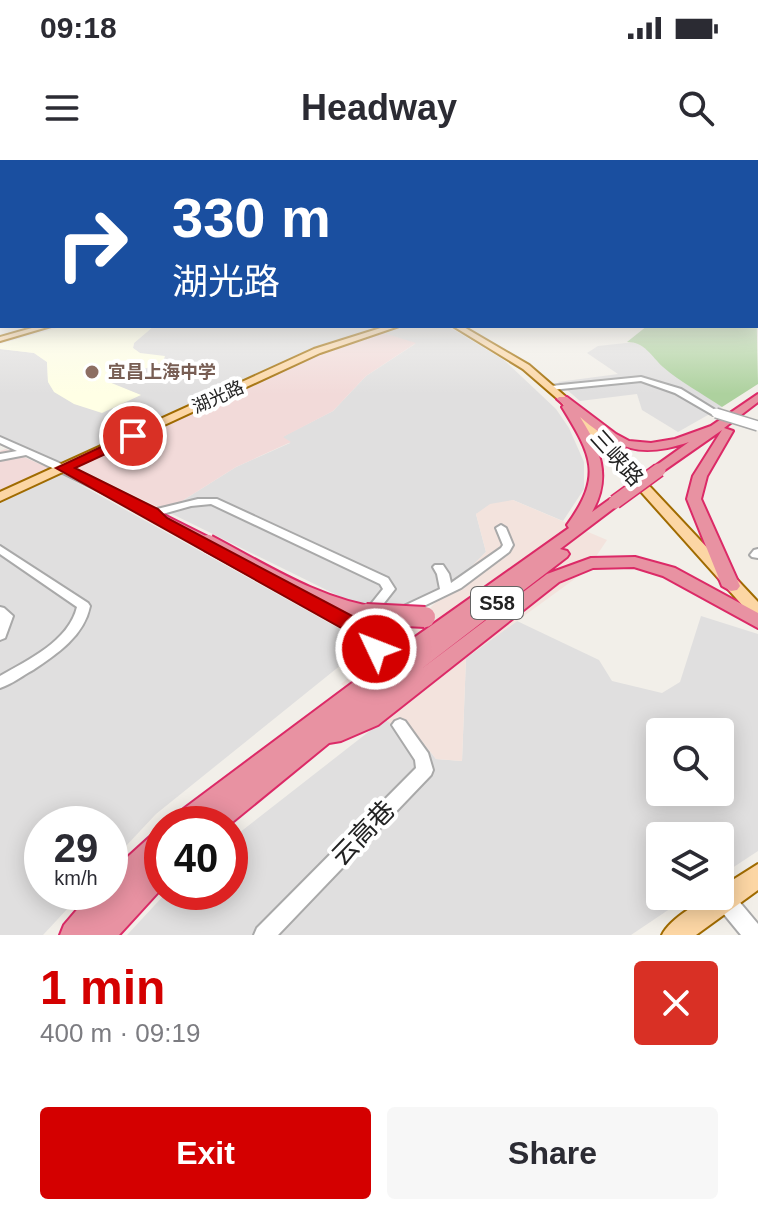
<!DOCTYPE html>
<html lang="en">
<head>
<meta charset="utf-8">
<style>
	body { margin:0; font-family:Helvetica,"Noto Sans SC",sans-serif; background:#f7f7f7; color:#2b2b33; height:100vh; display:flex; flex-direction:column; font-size:30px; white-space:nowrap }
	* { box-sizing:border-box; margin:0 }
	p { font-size:26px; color:#7c7c81 }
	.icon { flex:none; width:44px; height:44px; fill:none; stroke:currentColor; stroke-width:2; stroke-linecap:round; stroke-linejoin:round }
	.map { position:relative; height:775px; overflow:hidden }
	.drawer { display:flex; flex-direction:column; background:#fff; flex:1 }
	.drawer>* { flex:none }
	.hud { position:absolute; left:0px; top:0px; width:758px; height:168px; box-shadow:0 4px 20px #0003; background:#1a4fa0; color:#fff; overflow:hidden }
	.buttons { position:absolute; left:646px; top:558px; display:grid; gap:16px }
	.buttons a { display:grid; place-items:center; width:88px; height:88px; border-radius:8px; background:#fff; box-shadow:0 4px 20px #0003; font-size:40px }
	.speed { position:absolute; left:24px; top:646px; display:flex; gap:16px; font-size:40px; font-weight:700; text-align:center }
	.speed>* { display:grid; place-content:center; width:104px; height:104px; border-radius:50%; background:#fff; box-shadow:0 4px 20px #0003; line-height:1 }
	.speed small { font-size:20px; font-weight:400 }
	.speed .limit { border:12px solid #d22; background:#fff; color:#111 }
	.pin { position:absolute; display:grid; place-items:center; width:68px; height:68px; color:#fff; margin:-34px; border:4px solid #fff; border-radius:50%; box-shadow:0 2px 8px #0007 }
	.me { position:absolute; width:88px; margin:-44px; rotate:313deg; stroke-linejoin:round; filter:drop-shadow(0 0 6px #0008) }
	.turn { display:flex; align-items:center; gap:28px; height:168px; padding:0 40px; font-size:36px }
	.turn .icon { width:104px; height:104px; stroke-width:2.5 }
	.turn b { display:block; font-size:56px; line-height:68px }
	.round { display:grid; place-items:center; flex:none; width:84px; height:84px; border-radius:8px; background:#f7f7f7 }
	.head { display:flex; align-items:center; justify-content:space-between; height:136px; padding:0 40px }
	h1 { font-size:48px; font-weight:800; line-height:60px; color:#d40000 }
	.button { display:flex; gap:16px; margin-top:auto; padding:16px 40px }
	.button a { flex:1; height:92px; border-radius:8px; background:#d40000; color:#fff; font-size:32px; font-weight:800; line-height:92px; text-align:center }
	.button a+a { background:#f7f7f7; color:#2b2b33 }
	.status { display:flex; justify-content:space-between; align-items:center; height:56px; padding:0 40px; background:#fff; direction:ltr }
	.status svg { height:22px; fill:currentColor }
	header { display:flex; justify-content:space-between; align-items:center; height:104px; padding:0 40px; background:#fff; font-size:36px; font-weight:800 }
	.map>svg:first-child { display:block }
</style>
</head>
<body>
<div class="status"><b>09:18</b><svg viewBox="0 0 49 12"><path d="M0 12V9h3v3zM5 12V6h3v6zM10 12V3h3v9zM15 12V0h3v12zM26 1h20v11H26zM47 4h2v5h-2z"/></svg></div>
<header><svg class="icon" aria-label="menu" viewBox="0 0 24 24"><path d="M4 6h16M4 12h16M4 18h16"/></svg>Headway<svg class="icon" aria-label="search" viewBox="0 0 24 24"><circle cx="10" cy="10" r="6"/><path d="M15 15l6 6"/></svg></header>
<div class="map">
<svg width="758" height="775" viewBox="0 0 758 775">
	<rect width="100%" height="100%" fill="#f2efe9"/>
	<!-- residential -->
	<g fill="#e0dfdf" fill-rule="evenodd">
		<path d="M154,166H385L300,195L63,304L0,277V189L34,193L47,202L48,222L140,235L108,223L140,193L133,188L134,183Z"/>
		<path d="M407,166H446L456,171L504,200L556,249L569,268L584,302V329L563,361L513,340L476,354L486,392L437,442L412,448L353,443L166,351L236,307L290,283L282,277L333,251L366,216L415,184L384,173Z"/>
		<path d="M635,182L652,192L662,206L722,247L678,272L642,250L637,234L580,241L558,222L618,214L587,193L598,186Z"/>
		<path d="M61,314L367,484L156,654L110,703V664H42V732H83L43,775H0V342Z"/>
		<path d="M701,456L758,474V691L720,716V676H660V736H689L631,775H127L167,732H230V680L385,559L421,580L436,599L462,601L466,498L517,461L599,500L612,521L662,533L680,522ZM660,572H720V632H660Z"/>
	</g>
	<!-- commercial -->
	<g fill="#f2dad9">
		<path d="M384,173L416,183L366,216L333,251L283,277L291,282L236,307L166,351L74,306L320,194Z"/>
		<path d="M6,289L51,309L0,332V291Z"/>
	</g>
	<!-- education -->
	<path fill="#ffffe5" d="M65,166H154L134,183L133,188L140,193L165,196L163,202L109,222L141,235L102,253L74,244L54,232L48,222L47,202L34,193L0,189V184Z"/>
	<!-- military -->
	<path fill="#f3e3dd" d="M513,340L607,380L587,410L466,498L462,601L436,599L421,580L395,567L341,524L427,451L486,392L476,354L490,344Z"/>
	<!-- forest -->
	<path fill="#add19e" d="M756,130L758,224L722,247C703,234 680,222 663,207C651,196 645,182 627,182L647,166H756Z"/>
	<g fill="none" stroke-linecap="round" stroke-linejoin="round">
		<defs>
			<g id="minor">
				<path d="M641,217L681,229L720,253L713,255L675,233L641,221L551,230L547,228L551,226Z"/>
				<path d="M0,277L66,306L153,350L198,339H217L388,418L395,429L377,452H369L367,449L383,429L380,424L211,344L191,346L159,355L163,359L162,361H154L148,355L26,295L0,300V294L17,291L0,283Z"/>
				<path d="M501,365L506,368L513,385L509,392L461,428L399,458L374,474L383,489L381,492L376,494L371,492L362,476L306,445L304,442L306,439H314L367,467L391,452L440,429L437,414L433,407L435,405H443L449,414L451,423L501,388L503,385L496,368Z"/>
				<path d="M0,386L88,443L90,446C84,476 57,494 33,510C22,516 12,524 0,528V516C28,500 69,481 77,447L0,394Z"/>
				<path d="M758,389V398L752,397L750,395L754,390Z"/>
				<path d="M0,447L4,448L13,456L5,478L0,480Z"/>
				<path d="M400,559L405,561L428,593L433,610L431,615L278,775H254L257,768L416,608L415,600L392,565L395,561Z"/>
				<path d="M725,730L732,733L758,764V775H741L718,747L715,740L717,736H720V733Z"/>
			</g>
			<g id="major">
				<rect x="756" y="126" width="2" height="3"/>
				<path d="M39,166H51L0,181V177Z"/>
				<path d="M387,166H399L320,193L0,341V332L314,189Z"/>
				<path d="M453,166H462L529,205L566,237L758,442V457L752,456L560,241L523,209Z"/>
				<path d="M758,704V730L696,775H662C669,760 704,736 720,736V728Z"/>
			</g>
			<g id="highway">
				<path d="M758,234V242L724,268L733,271L707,316L701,339L740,426L737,430L731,431L722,426L687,339L693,316L722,270L659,314L652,310L654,307L689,282C639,299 618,289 580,257C600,288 612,317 592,352L610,339H620L622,342L560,389L567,391L569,394L567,397L420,510L547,414L591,398L635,397L675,408L758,453V468L663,416L634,407L593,408L559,422L378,565L341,581L329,583L230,664H170L174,656L387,497L569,368L567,365C603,315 592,296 562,247L564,245L557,239L559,237H567L616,274L629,281L651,283L675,279L711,266Z"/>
				<path d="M152,349L214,380L216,383L214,386H202L147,356L145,353L147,350Z"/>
				<path d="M162,671V728L119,775H60L64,765L92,732H110V713L153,674Z"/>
			</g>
		</defs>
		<!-- minor casing -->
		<use href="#minor" stroke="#a9a9a9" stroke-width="4"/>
		<!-- major casing -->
		<use href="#major" stroke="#a06b00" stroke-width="4"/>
		<!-- highway casing -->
		<use href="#highway" stroke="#dc2a67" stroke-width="4"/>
		<!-- minor -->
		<use href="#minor" fill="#fff" fill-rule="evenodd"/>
		<!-- major -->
		<use href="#major" fill="#fcd6a4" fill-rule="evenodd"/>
		<!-- highway -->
		<use href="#highway" fill="#e892a2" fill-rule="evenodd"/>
		<defs>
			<path id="minor-bridge" d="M716,253L758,266"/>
			<path id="highway-bridge-far2" d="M615,342L659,310"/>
			<path id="highway-bridge-far1" d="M208,383C263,412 318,448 381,456"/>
			<path id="highway-bridge" d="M366,454L425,457"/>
		</defs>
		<!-- minor-bridge casing -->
		<use href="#minor-bridge" stroke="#a9a9a9" stroke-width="12" stroke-linecap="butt"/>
		<!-- highway-bridge-far2 casing -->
		<use href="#highway-bridge-far2" stroke="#dc2a67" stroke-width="16" stroke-linecap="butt"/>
		<!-- highway-bridge-far1 casing -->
		<use href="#highway-bridge-far1" stroke="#dc2a67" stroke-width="20" stroke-linecap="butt"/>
		<!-- highway-bridge casing -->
		<use href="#highway-bridge" stroke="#dc2a67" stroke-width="24" stroke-linecap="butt"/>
		<!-- minor-bridge -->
		<use href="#minor-bridge" stroke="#fff" stroke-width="9"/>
		<!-- highway-bridge-far2 -->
		<use href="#highway-bridge-far2" stroke="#e892a2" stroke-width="13"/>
		<!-- highway-bridge-far1 -->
		<use href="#highway-bridge-far1" stroke="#e892a2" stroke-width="16"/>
		<!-- highway-bridge -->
		<use href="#highway-bridge" stroke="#e892a2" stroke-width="20"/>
	</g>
	<!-- sky -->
	<linearGradient id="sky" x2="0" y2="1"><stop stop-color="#8fc0e4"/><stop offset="0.54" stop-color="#f9f8f5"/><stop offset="1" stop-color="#f9f8f5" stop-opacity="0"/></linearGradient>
	<rect width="758" height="234" fill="url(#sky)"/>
	<!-- route -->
	<path fill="#d40000" stroke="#8a0000" stroke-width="2" d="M133,272L140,276L138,279L75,308L158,349L167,358L375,468L387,489L383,494H368L359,478L56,308Z"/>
	<!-- markers -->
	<circle fill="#8d6e63" stroke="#fff" stroke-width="3" cx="92" cy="212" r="8"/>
	<g text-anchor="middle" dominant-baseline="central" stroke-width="8" stroke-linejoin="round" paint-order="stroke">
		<!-- far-education labels -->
		<g font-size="18" font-weight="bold" fill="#785e54" stroke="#fff" text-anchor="start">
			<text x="108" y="212">宜昌上海中学</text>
		</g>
		<!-- far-street labels -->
		<g font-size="18" fill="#222" stroke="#fff">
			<text transform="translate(218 237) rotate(-24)">湖光路</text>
		</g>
		<!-- shield labels -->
		<rect fill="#fff" stroke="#646464" stroke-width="2" x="471" y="427" width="52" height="32" rx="6"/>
		<g font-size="20" font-weight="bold" fill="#222">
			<text x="497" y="443">S58</text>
		</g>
		<!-- street labels -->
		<g font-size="22" fill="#222" stroke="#fff">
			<text transform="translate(617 298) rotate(48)">三峡路</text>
		</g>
		<!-- near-street labels -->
		<g font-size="26" fill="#222" stroke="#fff">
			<text transform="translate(363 673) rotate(-46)">云高巷</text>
		</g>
	</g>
</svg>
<div class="buttons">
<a><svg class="icon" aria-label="search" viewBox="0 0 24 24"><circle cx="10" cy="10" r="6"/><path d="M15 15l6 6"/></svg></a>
<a><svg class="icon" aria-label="layers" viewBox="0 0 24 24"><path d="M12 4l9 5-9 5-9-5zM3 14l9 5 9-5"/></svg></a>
</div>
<div class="speed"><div>29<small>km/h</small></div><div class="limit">40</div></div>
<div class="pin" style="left:133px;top:276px;background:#d93025"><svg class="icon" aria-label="arrive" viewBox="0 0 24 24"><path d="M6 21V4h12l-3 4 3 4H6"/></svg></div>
<svg class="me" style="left:376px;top:489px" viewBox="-20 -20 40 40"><circle r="17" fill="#d40000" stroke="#fff" stroke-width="3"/><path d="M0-11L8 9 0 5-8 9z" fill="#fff"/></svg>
<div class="hud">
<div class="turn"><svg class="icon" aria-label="right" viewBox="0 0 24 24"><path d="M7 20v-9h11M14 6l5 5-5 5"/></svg><div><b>330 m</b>湖光路</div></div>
</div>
</div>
<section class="drawer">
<div class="head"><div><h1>1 min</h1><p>400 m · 09:19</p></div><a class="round" style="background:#d93025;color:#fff"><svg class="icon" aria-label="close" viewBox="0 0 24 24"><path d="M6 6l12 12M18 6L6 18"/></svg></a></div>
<div class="button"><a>Exit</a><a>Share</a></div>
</section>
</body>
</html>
